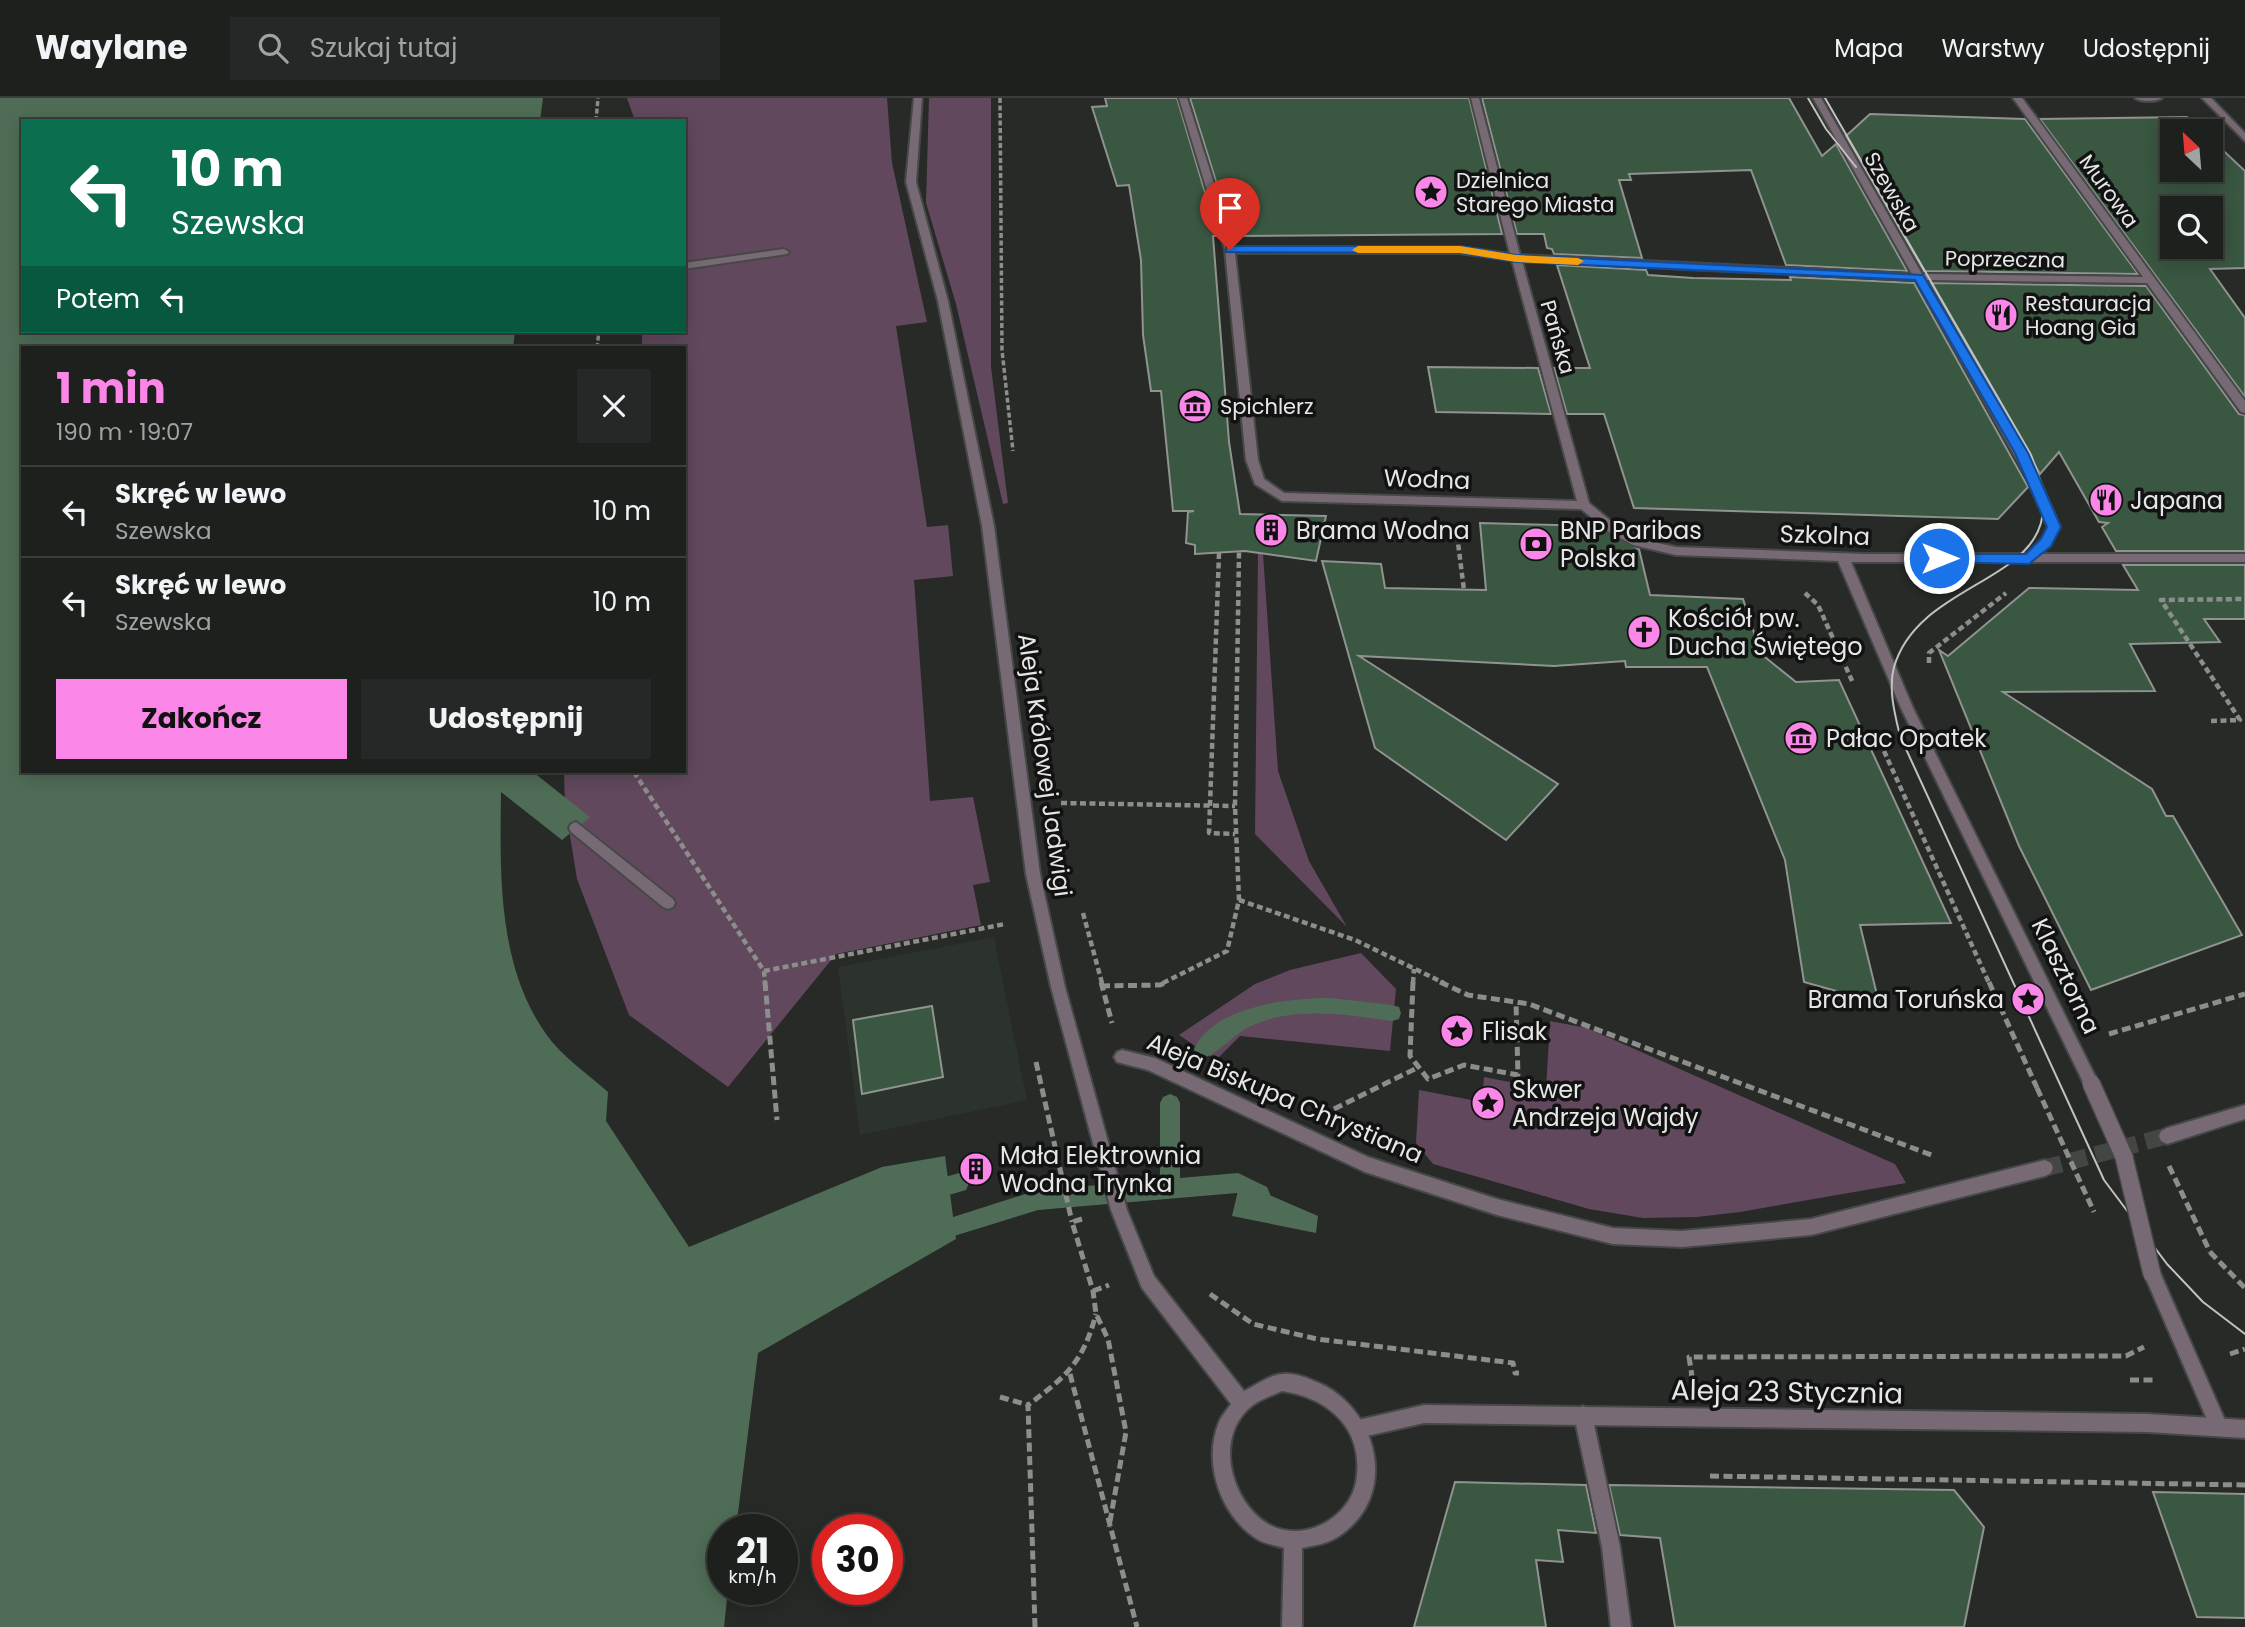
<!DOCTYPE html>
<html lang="pl">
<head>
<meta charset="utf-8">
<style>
	body { margin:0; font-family:Poppins,sans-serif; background:#252826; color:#f1f3f6; height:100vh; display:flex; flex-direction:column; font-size:26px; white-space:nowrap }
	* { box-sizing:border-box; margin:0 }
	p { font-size:23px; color:#a0a3a4 }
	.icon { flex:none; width:38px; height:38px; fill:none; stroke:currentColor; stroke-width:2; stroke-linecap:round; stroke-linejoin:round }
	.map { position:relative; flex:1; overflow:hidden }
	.panel { position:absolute; left:21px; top:248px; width:665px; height:427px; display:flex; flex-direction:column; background:#1d201d; border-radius:0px; box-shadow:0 4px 18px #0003,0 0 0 2px #3b3e3b }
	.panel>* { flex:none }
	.banner { position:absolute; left:21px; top:21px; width:665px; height:214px; border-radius:0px; box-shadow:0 4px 18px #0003,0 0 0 2px #3b3e3b; background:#0b6e4f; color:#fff; overflow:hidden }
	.needle { width:46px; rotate:334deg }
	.buttons { position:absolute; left:2160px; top:21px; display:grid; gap:14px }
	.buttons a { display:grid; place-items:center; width:63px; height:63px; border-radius:0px; background:#1d201d; box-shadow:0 4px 18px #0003,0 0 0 2px #3b3e3b; font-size:35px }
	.speed { position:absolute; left:707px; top:1416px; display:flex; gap:14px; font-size:35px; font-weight:700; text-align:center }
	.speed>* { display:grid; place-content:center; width:91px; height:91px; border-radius:50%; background:#1d201d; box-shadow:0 4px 18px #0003,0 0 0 2px #3b3e3b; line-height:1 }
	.speed small { font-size:18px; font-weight:400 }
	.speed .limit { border:10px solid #d22; background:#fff; color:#111 }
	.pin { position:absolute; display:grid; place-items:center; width:60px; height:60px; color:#fff; margin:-72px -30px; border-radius:50% 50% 50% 0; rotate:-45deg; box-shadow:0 0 7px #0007 }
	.pin .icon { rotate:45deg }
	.me { position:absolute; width:77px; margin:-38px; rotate:90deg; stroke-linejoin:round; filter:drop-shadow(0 0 5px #0008) }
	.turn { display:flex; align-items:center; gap:24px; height:147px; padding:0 35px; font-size:32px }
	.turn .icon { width:91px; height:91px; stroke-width:2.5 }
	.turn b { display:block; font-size:49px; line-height:60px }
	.then { display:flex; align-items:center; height:66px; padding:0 35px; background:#0003; gap:14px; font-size:26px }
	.round { display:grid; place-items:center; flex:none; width:74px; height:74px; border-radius:0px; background:#252826 }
	.overview { display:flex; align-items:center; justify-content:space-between; height:119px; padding:0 35px }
	h1 { font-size:42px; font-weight:700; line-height:52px; color:#fa87e8 }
	.button { display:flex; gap:14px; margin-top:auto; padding:14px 35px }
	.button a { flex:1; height:80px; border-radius:0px; background:#fa87e8; color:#111; font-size:28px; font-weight:700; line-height:80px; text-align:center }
	.button a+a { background:#252826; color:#f1f3f6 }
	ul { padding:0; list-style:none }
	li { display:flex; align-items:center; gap:21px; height:91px; padding:0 35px; border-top:2px solid #3b3e3b }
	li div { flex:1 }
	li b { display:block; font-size:26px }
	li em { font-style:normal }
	header { display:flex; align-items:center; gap:42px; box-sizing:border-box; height:98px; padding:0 35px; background:#1d201d; border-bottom:2px solid #3b3e3b }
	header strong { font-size:33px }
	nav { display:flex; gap:38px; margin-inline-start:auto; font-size:24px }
	.search { width:490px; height:63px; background:#252826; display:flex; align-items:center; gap:18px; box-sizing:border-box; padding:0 24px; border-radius:0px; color:#a0a3a4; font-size:26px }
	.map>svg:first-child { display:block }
</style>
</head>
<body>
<header>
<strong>Waylane</strong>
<div class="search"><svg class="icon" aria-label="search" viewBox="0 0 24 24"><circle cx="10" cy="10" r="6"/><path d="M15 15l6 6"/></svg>Szukaj tutaj</div>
<nav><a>Mapa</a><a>Warstwy</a><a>Udostępnij</a></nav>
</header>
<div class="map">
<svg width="2245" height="1529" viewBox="0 0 2245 1529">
	<rect width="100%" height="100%" fill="#272a27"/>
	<!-- built -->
	<path fill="#2b332c" d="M994,839L1027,1002L860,1037L838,869Z"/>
	<!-- green -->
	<g fill="#62485d">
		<path d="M627,0H887L892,65L927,224L896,228L927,429L948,427L953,478L914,482L930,703L973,699L990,784L973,787L981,827L836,856L728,989L629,917L577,781L565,707L564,674H684V250H642V233H684V23H635Z"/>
		<path d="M929,0H991V269L1008,405L1003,406L956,206L926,105Z"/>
		<path d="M1258,455L1263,456L1278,673L1309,763L1347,829L1255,736Z"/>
		<path d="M1361,855L1396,891L1390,953L1240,938L1216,962L1179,937L1255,886L1290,872Z"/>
		<path d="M1550,923L1587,930L1895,1066L1906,1085L1740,1114L1697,1119L1643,1120L1589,1111L1433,1066L1416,1045L1419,992L1482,1004L1484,979L1546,991Z"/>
	</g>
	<!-- water -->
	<g fill="#4f6d56">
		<path d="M0,0H543L540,23H23V233H515L513,250H23V674H533L590,719L562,742L501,694C500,774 497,867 546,936C561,958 588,976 608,994L606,1023L689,1149L882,1069L945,1058L956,1141L758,1255L736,1431L723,1432V1491H728L724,1529H0Z"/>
		<path d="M1241,1080L1252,1086L1251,1089L1318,1118L1316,1135L1232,1118Z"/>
	</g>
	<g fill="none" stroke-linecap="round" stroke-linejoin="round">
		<!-- stream -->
		<g fill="#4f6d56" fill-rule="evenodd">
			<path d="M1330,900L1392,907L1399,909L1401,915L1399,921L1392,923C1348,917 1295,908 1253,927C1234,935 1222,953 1204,960L1197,957L1194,951C1214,908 1289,900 1330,900Z"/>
			<path d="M1170,996L1177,999L1180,1005V1080L1238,1075L1267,1089L1270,1096L1267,1103L1260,1106L1237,1095L1038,1112L954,1138L947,1135L944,1128L947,1121L1038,1092L1160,1082V1005L1163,999Z"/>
			<path d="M959,1075L966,1078L969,1085L966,1092L949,1097L942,1094L939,1087L942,1080Z"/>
		</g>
	</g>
	<!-- building -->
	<g fill="#395741" stroke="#909390" stroke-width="2" fill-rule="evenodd">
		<path d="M1105,0H1177L1218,138H1213L1229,344L1240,416L1326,418L1316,463L1245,453L1195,456V447L1186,445L1188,414L1194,413H1173L1161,293H1151L1143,237L1141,162L1129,87L1117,88L1092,9L1107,8Z"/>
		<path d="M1190,0H1469L1502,136L1233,138Z"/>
		<path d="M1482,0H1789L1822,58L1836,46L1907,173L1786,167L1751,72L1629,76L1631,82H1619L1642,160L1554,156L1552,151L1547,150L1544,136H1517Z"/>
		<path d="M1870,16L2025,21L2138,176L1924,173L1846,38Z"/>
		<path d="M2187,19L2203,33H2172V72H2210V40L2245,73V170L2210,171L2245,220V299L2040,21ZM2172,110H2210V149H2172Z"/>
		<path d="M1557,167L1646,172L1648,177L1693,180L1791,182L1790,179L1914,185L2028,389L1998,421L1634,410L1604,316H1567L1554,270H1590Z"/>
		<path d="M1931,185L2146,188L2239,316L2245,317V453H2116L2102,429L2108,425L2099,424L2059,354L2040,376Z"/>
		<path d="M1428,269L1538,270L1551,316L1436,314Z"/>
		<path d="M1480,425L1597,428L1639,451L1650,497L1743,501L1761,556L1796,584L1839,582L1951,825L1860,827L1879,905L1804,884L1785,762L1707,569H1626L1625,563L1554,568L1359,558L1558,686L1506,742L1375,650L1322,463L1381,466L1385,490L1486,492Z"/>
		<path d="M2123,467H2245V521H2204L2220,544L2130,546L2155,593L2003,594L2152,691L2166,718H2173L2242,837L2091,892L2019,748L1939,552L1948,558L2029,490L2138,492Z"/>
		<path d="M932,908L943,979L862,996L853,922Z"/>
		<path d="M1455,1384L1586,1387L1596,1435L1558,1432L1563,1464L1536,1462L1546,1529H1414Z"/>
		<path d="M1609,1387L1954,1392L1984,1429L1964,1529H1675L1660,1440L1620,1437Z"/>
		<path d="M2153,1394L2245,1396V1520L2197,1519Z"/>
	</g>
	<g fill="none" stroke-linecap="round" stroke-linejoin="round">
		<!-- pedestrian-tunnel -->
		<path stroke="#444644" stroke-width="17" stroke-dasharray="17 9" stroke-linecap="butt" d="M2045,1070L2167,1038"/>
		<defs>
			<g id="service">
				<path d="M784,151L789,154L787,156L684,171V165Z"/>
				<path d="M576,724L673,801L675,805L673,809L668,811L663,809L571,734L569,730L571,726Z"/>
				<path d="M1583,1308L1589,1311L1592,1317L1620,1449L1631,1529H1611L1602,1449L1574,1317L1577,1311Z"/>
			</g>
			<g id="pedestrian">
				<path d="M1122,952L1155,960L1368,1059L1497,1101L1613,1130L1682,1133L1811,1121L2045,1062L2051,1065L2053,1070L2051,1075L2045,1078L1811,1137L1682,1149L1613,1146L1497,1117L1365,1074L1148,972L1117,964L1114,959L1117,954Z"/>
				<path d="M2245,1007V1021L2167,1046L2161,1043L2159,1038L2161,1033L2167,1030Z"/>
			</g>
			<g id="minor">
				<path d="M914,0H922L916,84L948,203L994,428L1040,776L1065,889L1127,1112L1154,1178L1244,1293C1255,1288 1271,1276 1283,1276C1293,1275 1305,1279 1314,1283C1374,1305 1399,1389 1347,1432C1334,1444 1319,1447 1302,1450V1529H1282L1284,1450C1275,1447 1265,1446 1257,1441C1221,1418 1202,1365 1219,1324C1222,1317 1227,1312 1231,1306L1142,1190L1111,1112L1051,889L1026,776L982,428L938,203L906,84ZM1282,1293C1330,1300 1365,1332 1356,1384C1349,1421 1302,1446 1268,1426C1230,1403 1213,1337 1253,1307C1261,1301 1273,1297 1282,1293Z"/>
				<path d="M1179,0H1187L1234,149H1459L1510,156L1471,0H1479L1520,157L1912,176L1813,0H1821L1922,176L2143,179L2013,0H2022L2245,303V315L2241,314L2147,185L1926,182L2037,376L2060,429L2050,447L2041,456H2245V464H1851L1913,610L2096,980L2099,985L2096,990L2091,992L2086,990L1901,610L1838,463L1676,457L1633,447L1609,434L1581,411L1282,403L1255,386L1246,362L1225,152ZM1235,155H1459L1512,162L1577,403L1284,395L1264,381L1258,362ZM1522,163L1916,182L2025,376L2048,429L2042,441L2027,456H1864L1676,449L1640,441L1617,428L1589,405Z"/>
				<path d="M2135,0H2162C2156,4 2141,4 2135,0Z"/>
				<path d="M2202,0H2211L2245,35V43Z"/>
				<path d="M2152,1168L2158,1170L2227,1327L2224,1333L2218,1336L2212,1333L2144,1176L2146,1170Z"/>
			</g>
			<path id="tertiary" d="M1424,1307L2147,1316L2245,1322V1340L2147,1334L1424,1325L1358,1340L1352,1337L1349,1331L1352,1325L1358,1322Z"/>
		</defs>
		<!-- service casing -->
		<use href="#service" stroke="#454846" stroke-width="4"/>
		<!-- pedestrian casing -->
		<use href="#pedestrian" stroke="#454846" stroke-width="4"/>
		<!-- minor casing -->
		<use href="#minor" stroke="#454846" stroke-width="4"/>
		<!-- tertiary casing -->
		<use href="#tertiary" stroke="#454846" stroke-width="4"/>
		<!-- path-far2 -->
		<g stroke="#8c8e8c" stroke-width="3.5" stroke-dasharray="5 2.5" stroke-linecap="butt">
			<path d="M1000,0L1002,252L1013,353"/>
			<path d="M596,23L598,0"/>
			<path d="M597,250L599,233"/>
		</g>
		<!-- path-far1 -->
		<g stroke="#8c8e8c" stroke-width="4.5" stroke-dasharray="6 3.5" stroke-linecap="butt">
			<path d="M1457,437L1464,492"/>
			<path d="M1219,455L1209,735L1235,736"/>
			<path d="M1805,495L1818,507L1853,585"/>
			<path d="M1929,565V555L2006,495"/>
			<path d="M2211,623L2240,622L2161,502L2245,501"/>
			<path d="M1884,653L1989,885"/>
			<path d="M634,674L764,873L765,885"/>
			<path d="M1061,705L1235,708"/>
			<path d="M1239,802L1355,842L1444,885"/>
			<path d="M1083,815L1102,885"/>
			<path d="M764,873L1005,826"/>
			<path d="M1163,885L1227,853L1239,802L1235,708L1239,454"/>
			<path d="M1413,885L1414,871"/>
		</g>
		<!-- path -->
		<g stroke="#8c8e8c" stroke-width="5" stroke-dasharray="9 4.5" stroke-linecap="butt">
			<path d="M765,884L777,1022"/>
			<path d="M1101,884L1112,925"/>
			<path d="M1413,884L1410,958L1428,981L1464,967L1518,977L1516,904"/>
			<path d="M1440,884L1468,897L1529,906L1934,1058"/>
			<path d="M1989,884L2037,990"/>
			<path d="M1101,888L1160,887L1167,884"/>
			<path d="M2109,936L2245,896"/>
			<path d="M1036,964L1072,1124"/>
			<path d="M1334,1011L1419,969"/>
			<path d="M1082,1121L1072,1124L1093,1193L1096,1216L1108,1241L1126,1334L1109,1429"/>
			<path d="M2210,1154L2245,1190"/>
			<path d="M1093,1193L1109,1187"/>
			<path d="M1210,1196L1253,1226L1317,1241L1513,1265L1515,1275H1519"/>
			<path d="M2230,1256L2245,1251"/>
			<path d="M1070,1276L1137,1529"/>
			<path d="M1689,1278H1692L1689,1259L2126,1258L2144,1249"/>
			<path d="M2130,1282H2156"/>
			<path d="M1000,1299L1028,1307"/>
			<path d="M1710,1378L2245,1387"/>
			<path d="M1035,1529L1028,1307C1067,1278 1083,1264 1096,1216"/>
		</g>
		<!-- service -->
		<use href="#service" fill="#776a74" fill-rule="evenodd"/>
		<!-- pedestrian -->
		<use href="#pedestrian" fill="#776a74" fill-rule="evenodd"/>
		<!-- minor -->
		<use href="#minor" fill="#776a74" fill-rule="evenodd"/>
		<!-- tertiary -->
		<use href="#tertiary" fill="#776a74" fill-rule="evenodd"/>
		<!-- tram -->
		<g stroke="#c1c3c2" stroke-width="2">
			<path d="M1808,0L1826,31L1856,69"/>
			<path d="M1825,0L2030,355C2092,489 1923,469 1894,569C1888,591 1895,617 1900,638L2104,1082L2167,1166L2203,1204L2245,1236"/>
		</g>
		<defs>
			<path id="minor-bridge" d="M2091,985L2124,1059L2152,1176"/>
		</defs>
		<!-- minor-bridge casing -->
		<use href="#minor-bridge" stroke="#454846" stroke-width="20" stroke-linecap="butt"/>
		<!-- path-bridge -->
		<g stroke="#8c8e8c" stroke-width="5" stroke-dasharray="9 4.5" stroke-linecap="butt">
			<path d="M2037,990L2094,1114"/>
			<path d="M2169,1068L2210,1154"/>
		</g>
		<!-- minor-bridge -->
		<use href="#minor-bridge" stroke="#776a74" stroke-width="17"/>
	</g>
	<!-- route -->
	<path fill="#1a73e8" stroke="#114b97" stroke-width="2" d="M1230,148H1460L1516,157L1923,177L2028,355L2061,429L2051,448L2029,466L1935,464V457L1939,456H2026L2041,441L2047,429L2015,355L1915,182L1516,164L1460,155L1226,154V149Z"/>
	<!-- slow -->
	<path fill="#f59e0b" d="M1460,148L1516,157L1578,160L1584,163L1578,167L1516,164L1460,155H1358L1352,152L1358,148Z"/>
	<!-- icons -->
	<defs>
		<symbol id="sight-disc" viewBox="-11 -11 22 22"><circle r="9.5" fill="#fa87e8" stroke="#111211"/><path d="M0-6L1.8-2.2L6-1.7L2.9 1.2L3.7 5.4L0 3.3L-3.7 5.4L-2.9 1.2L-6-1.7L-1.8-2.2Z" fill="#111"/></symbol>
		<symbol id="restaurant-disc" viewBox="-11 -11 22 22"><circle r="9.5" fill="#fa87e8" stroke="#111211"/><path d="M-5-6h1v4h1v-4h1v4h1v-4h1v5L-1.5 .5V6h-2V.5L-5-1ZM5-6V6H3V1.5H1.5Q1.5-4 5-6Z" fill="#111"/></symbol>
		<symbol id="museum-disc" viewBox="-11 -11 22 22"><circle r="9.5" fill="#fa87e8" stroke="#111211"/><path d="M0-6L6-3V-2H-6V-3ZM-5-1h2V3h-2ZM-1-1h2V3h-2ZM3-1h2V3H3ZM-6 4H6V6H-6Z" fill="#111"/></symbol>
		<symbol id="building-disc" viewBox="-11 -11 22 22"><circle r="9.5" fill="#fa87e8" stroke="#111211"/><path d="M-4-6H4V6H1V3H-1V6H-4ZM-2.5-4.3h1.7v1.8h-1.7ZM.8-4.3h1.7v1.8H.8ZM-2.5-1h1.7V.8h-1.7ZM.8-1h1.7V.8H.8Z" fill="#111"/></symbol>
		<symbol id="bank-disc" viewBox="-11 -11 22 22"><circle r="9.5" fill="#fa87e8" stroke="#111211"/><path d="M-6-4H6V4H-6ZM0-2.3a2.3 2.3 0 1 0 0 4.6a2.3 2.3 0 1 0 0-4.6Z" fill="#111"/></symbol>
		<symbol id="church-disc" viewBox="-11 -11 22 22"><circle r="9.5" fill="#fa87e8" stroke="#111211"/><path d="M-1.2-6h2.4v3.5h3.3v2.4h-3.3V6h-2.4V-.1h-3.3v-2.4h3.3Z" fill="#111"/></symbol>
	</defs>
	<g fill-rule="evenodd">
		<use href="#sight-disc" x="1412" y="75" width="38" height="38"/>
		<use href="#restaurant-disc" x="1982" y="198" width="38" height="38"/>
		<use href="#museum-disc" x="1176" y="289" width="38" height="38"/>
		<use href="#restaurant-disc" x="2087" y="383" width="38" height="38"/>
		<use href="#building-disc" x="1252" y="413" width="38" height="38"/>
		<use href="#bank-disc" x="1517" y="427" width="38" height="38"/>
		<use href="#church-disc" x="1625" y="515" width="38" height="38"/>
		<use href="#museum-disc" x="1782" y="621" width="38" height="38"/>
		<use href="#sight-disc" x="2009" y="882" width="38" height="38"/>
		<use href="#sight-disc" x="1438" y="914" width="38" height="38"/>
		<use href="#sight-disc" x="1469" y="986" width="38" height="38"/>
		<use href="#building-disc" x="957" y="1052" width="38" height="38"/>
	</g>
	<g text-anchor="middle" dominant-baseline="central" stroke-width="7" stroke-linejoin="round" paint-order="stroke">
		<!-- far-poi labels -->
		<g font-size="21" fill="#e5e7e6" stroke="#111211" text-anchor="start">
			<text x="1456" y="82">Dzielnica<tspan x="1456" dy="24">Starego Miasta</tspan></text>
			<text x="2025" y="205">Restauracja<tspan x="2025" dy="24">Hoang Gia</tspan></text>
			<text x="1220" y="308">Spichlerz</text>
		</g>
		<!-- far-street labels -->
		<g font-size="21" fill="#e5e7e6" stroke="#111211">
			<text transform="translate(2109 93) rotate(54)">Murowa</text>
			<text transform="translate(1892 94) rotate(60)">Szewska</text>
			<text transform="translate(2005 161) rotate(1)">Poprzeczna</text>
			<text transform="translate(1558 239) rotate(74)">Pańska</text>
		</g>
		<!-- street labels -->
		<g font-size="24" fill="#e5e7e6" stroke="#111211">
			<text transform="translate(1427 381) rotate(2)">Wodna</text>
			<text transform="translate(1825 437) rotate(2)">Szkolna</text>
			<text transform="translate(1045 667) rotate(82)">Aleja Królowej Jadwigi</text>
			<text transform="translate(2066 878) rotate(64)">Klasztorna</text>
			<text transform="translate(1285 1000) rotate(23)">Aleja Biskupa Chrystiana</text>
		</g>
		<!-- poi labels -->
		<g font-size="24" fill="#e5e7e6" stroke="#111211" text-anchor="start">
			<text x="2130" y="402">Japana</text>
			<text x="1296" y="432">Brama Wodna</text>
			<text x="1560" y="432">BNP Paribas<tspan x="1560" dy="28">Polska</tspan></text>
			<text x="1668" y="520">Kościół pw.<tspan x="1668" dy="28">Ducha Świętego</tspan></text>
			<text x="1826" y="640">Pałac Opatek</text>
			<text x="2004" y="901" text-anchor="end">Brama Toruńska</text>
			<text x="1482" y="933">Flisak</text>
			<text x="1512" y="991">Skwer<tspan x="1512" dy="28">Andrzeja Wajdy</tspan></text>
			<text x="1000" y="1057">Mała Elektrownia<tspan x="1000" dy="28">Wodna Trynka</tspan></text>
		</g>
		<!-- near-street labels -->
		<g font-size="28" fill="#e5e7e6" stroke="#111211">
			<text transform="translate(1787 1294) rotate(1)">Aleja 23 Stycznia</text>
		</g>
	</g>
</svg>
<div class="buttons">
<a><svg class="needle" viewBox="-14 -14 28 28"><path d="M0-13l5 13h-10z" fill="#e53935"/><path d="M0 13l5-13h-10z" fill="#a0a3a4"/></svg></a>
<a><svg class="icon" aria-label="search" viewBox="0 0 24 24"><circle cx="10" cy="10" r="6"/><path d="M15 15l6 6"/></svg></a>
</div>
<div class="speed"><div>21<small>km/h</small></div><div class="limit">30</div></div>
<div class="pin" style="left:1230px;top:152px;background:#d93025"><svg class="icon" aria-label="arrive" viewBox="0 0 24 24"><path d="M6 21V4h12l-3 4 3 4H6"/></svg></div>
<svg class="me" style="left:1939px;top:460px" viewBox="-20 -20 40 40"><circle r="17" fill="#1a73e8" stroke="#fff" stroke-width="3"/><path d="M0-11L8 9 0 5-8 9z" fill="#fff"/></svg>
<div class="banner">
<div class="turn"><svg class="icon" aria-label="left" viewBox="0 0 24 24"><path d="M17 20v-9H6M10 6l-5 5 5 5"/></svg><div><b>10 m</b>Szewska</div></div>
<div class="then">Potem<svg class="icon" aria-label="left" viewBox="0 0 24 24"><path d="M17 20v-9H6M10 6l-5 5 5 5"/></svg></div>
</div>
<section class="panel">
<div class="overview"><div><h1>1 min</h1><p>190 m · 19:07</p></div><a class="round"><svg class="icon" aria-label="close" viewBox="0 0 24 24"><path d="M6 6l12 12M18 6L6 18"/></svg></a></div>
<ul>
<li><svg class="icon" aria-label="left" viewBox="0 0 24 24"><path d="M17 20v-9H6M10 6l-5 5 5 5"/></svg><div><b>Skręć w lewo</b><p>Szewska</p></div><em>10 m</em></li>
<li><svg class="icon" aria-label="left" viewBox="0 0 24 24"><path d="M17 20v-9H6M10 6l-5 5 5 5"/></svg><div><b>Skręć w lewo</b><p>Szewska</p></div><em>10 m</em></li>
</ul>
<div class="button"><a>Zakończ</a><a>Udostępnij</a></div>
</section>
</div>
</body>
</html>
